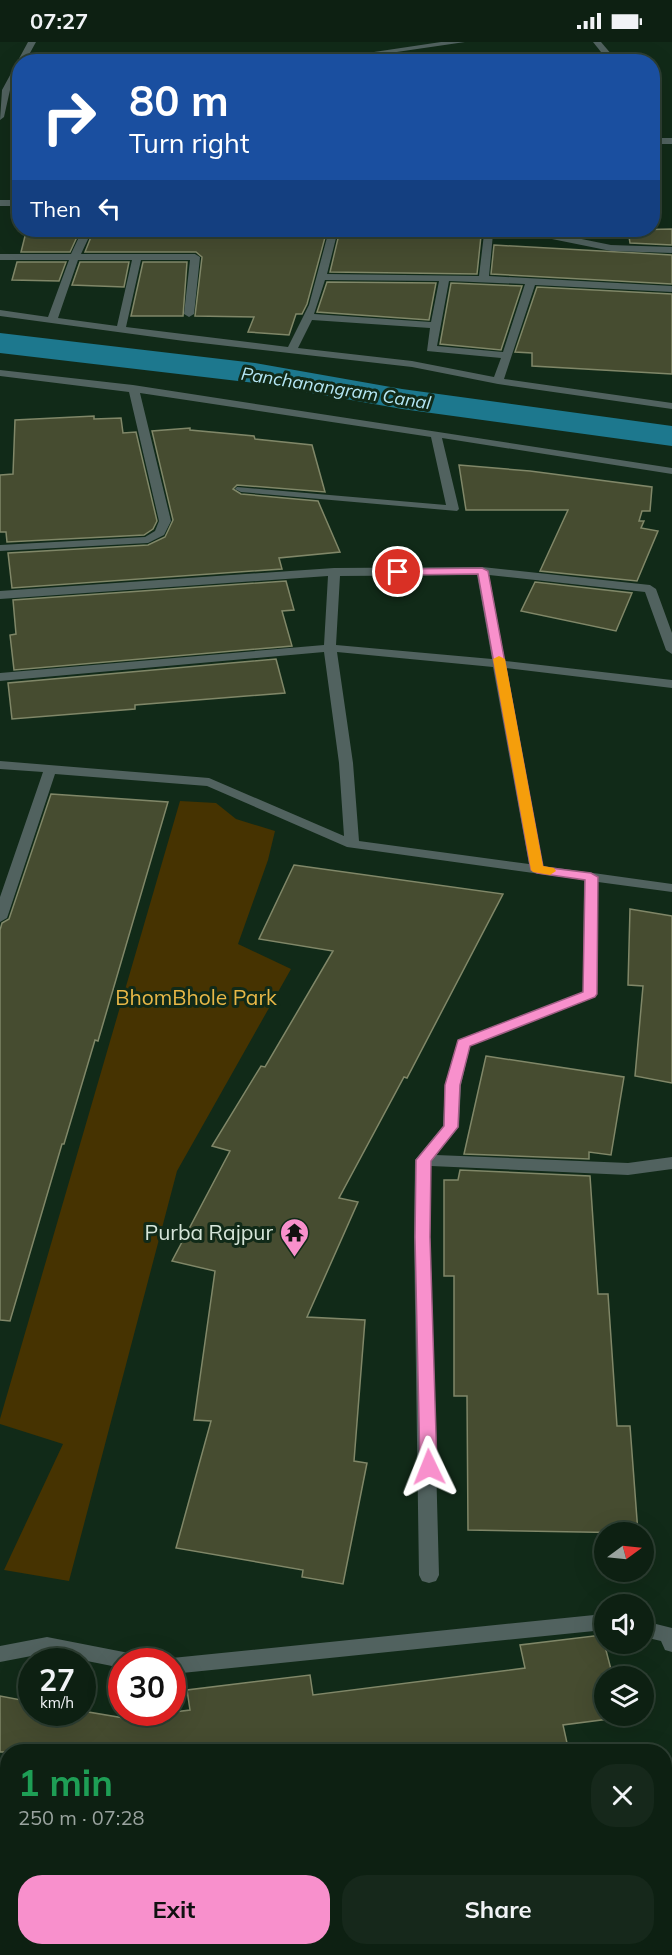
<!DOCTYPE html>
<html lang="en">
<head>
<meta charset="utf-8">
<style>
	body { margin:0; font-family:Mulish,sans-serif; background:#16281b; color:#f1f3f6; height:100vh; display:flex; flex-direction:column; font-size:22px; white-space:nowrap }
	* { box-sizing:border-box; margin:0 }
	p { font-size:20px; color:#9aa39f }
	.icon { flex:none; width:33px; height:33px; fill:none; stroke:currentColor; stroke-width:2; stroke-linecap:round; stroke-linejoin:round }
	.map { position:relative; flex:1; overflow:hidden }
	.panel { position:absolute; left:0px; top:1702px; width:672px; height:212px; display:flex; flex-direction:column; background:#0d2012; border-radius:24px 24px 0 0; box-shadow:0 6px 24px #0002,0 0 0 2px #2d3e32 }
	.panel>* { flex:none }
	.top-card { position:absolute; left:12px; top:12px; width:648px; height:183px; border-radius:24px; box-shadow:0 6px 24px #0002,0 0 0 2px #2d3e32; background:#1a4fa0; color:#fff; overflow:hidden }
	.needle { width:39px; rotate:75deg }
	.buttons { position:absolute; left:594px; top:1480px; display:grid; gap:12px }
	.buttons a { display:grid; place-items:center; width:60px; height:60px; border-radius:50%; background:#0d2012; box-shadow:0 6px 24px #0002,0 0 0 2px #2d3e32; font-size:30px }
	.speed { position:absolute; left:18px; top:1606px; display:flex; gap:12px; font-size:30px; font-weight:700; text-align:center }
	.speed>* { display:grid; place-content:center; width:78px; height:78px; border-radius:50%; background:#0d2012; box-shadow:0 6px 24px #0002,0 0 0 2px #2d3e32; line-height:1 }
	.speed small { font-size:15px; font-weight:400 }
	.speed .limit { border:9px solid #d22; background:#fff; color:#111 }
	.pin { position:absolute; display:grid; place-items:center; width:51px; height:51px; color:#fff; margin:-26px; border:3px solid #fff; border-radius:50%; box-shadow:0 2px 6px #0007 }
	.me { position:absolute; width:66px; margin:-33px; rotate:358deg; stroke-linejoin:round; filter:drop-shadow(0 0 4px #0008) }
	.turn { display:flex; align-items:center; gap:21px; height:126px; padding:0 18px; font-size:27px }
	.turn .icon { width:78px; height:78px; stroke-width:2.5 }
	.turn b { display:block; font-size:42px; line-height:51px }
	.then { display:flex; align-items:center; height:57px; padding:0 18px; background:#0003; gap:12px; font-size:22px }
	.round { display:grid; place-items:center; flex:none; width:63px; height:63px; border-radius:24px; background:#16281b }
	.overview { display:flex; align-items:center; justify-content:space-between; height:102px; padding:0 18px }
	h1 { font-size:36px; font-weight:700; line-height:45px; color:#1e9e55 }
	.button { display:flex; gap:12px; margin-top:auto; padding:12px 18px }
	.button a { flex:1; height:69px; border-radius:24px; background:#f890cc; color:#111; font-size:24px; font-weight:700; line-height:69px; text-align:center }
	.button a+a { background:#16281b; color:#f1f3f6 }
	.status { display:flex; justify-content:space-between; align-items:center; height:42px; padding:0 30px; background:#0d2012; direction:ltr }
	.status svg { height:16px; fill:currentColor }
	.map>svg:first-child { display:block }
</style>
</head>
<body>
<div class="status"><b>07:27</b><svg viewBox="0 0 49 12"><path d="M0 12V9h3v3zM5 12V6h3v6zM10 12V3h3v9zM15 12V0h3v12zM26 1h20v11H26zM47 4h2v5h-2z"/></svg></div>
<div class="map">
<svg width="672" height="1913" viewBox="0 0 672 1913">
	<rect width="100%" height="100%" fill="#112a18"/>
	<!-- green -->
	<path fill="#463301" d="M180,759L216,761L236,777L275,789L268,818L238,902L291,927L177,1129L69,1539L4,1528L63,1402L0,1382V1377Z"/>
	<g fill="none" stroke-linecap="round" stroke-linejoin="round">
		<!-- canal -->
		<path fill="#1d788e" fill-rule="evenodd" d="M0,291L255,321L402,347L672,384V404L402,367L255,341L0,311Z"/>
	</g>
	<!-- building -->
	<g fill="#464c30" stroke="#808768" stroke-width="1.5">
		<path d="M672,187V203L630,201L628,188Z"/>
		<path d="M199,188H327L307,262L302,272H296L289,293L248,290L254,275L195,274L202,215L196,210H85L91,195H144L145,190L198,191Z"/>
		<path d="M340,188H423L481,194L477,232L330,230Z"/>
		<path d="M25,194L77,195L70,210H21Z"/>
		<path d="M494,203L672,213V242L491,232Z"/>
		<path d="M17,220H66L59,239L12,238Z"/>
		<path d="M80,220H129L124,245L72,243Z"/>
		<path d="M143,220H187L183,274H131Z"/>
		<path d="M327,240L436,241L429,278L317,270Z"/>
		<path d="M451,241L522,244L501,308L440,302Z"/>
		<path d="M537,245L672,252V332L532,324V311L515,310Z"/>
		<path d="M94,374V377L121,376L123,391L136,390L157,479L153,487L144,493L7,500L6,490H0V433L13,432L15,378Z"/>
		<path d="M190,386V388L254,394L255,397L312,403L325,450L237,443L233,447L241,452L318,459L340,510L279,516L282,527L12,546L8,511L148,503L165,495L173,478L152,389Z"/>
		<path d="M459,423L530,429L652,445L650,469H642L639,479H644L641,486L658,489L637,539L540,529L568,468H466Z"/>
		<path d="M286,539L294,568L282,569L292,604L14,628L10,593L16,592L13,558Z"/>
		<path d="M535,540L632,551L616,589L521,569Z"/>
		<path d="M276,617L285,651L135,663V667L12,677L8,641Z"/>
		<path d="M51,752L168,760L98,999L95,998L64,1102H62L10,1279L0,1278V888L2,881L9,877Z"/>
		<path d="M294,823L503,852L407,1036L404,1035L339,1156L358,1160L307,1275L365,1278L354,1419L367,1421L343,1542L302,1535L303,1528L176,1506L211,1379L194,1378L215,1229L172,1219L230,1109L212,1104L261,1024L265,1025L333,909L259,897Z"/>
		<path d="M630,867L672,874V1041L635,1034L643,944L628,943Z"/>
		<path d="M486,1014L624,1035L611,1113L589,1110V1117L464,1112Z"/>
		<path d="M460,1128L590,1134L598,1252H608L617,1384H630L638,1491L468,1488L467,1354H454V1234H444V1138H458Z"/>
		<path d="M602,1593L613,1635H604V1674L625,1675L563,1683L569,1710H437L435,1703L382,1710H0V1654L32,1660V1671H82V1669L124,1676L190,1668L187,1648L310,1633L313,1653L525,1626L520,1603Z"/>
	</g>
	<g fill="none" stroke-linecap="round" stroke-linejoin="round">
		<!-- street -->
		<g fill="#51625f" fill-rule="evenodd">
			<path d="M28,0H36L25,20H20V30L10,48L4,75L0,78L2,48Z"/>
			<path d="M441,0H465L383,12L386,20H378L374,10Z"/>
			<path d="M593,0H601L618,20H609Z"/>
			<rect x="652" y="96" width="20" height="6"/>
			<rect x="0" y="158" width="20" height="6"/>
			<path d="M329,188H338L327,232L479,234L484,192L471,191L467,188L547,190L611,203L672,205V211L611,209L547,196L493,192L489,234L672,244V250L535,243L504,337L672,361V367L498,342L412,325L184,299L0,274V268L48,275L69,218H0V212H71L79,195L84,192L89,195L81,212H195L200,215L194,272L189,275L184,272L190,218H141L126,285L288,305L309,263ZM78,218H132L117,284L58,276ZM325,238L439,239L431,280L314,272ZM449,239L525,242L503,310L437,304ZM312,278L430,286L427,309L501,316L494,335L412,319L298,306Z"/>
			<path d="M0,328L133,343L672,426V432L442,396L459,467L457,469L241,450L235,447L237,445L446,463L431,395L140,351L171,479L164,493L148,501L0,509V503L145,495L155,489L159,479L129,350L0,334Z"/>
			<path d="M482,525L650,543L656,547L672,591V612L666,608L645,550L489,533L505,619L672,638V646L506,626L543,824L672,842V850L598,840L597,952L595,955L470,1004L461,1043L459,1085L436,1113L628,1121L672,1115V1127L628,1133L431,1124L430,1195L439,1533L436,1539L429,1541L422,1539L419,1533L414,1195L415,1118L443,1084L445,1043L458,998L583,950L584,838L347,805L207,744L55,732L7,876L0,880V855L43,730L0,727V719L209,736L344,794L339,721L324,610L0,639V631L324,603L328,534L0,557V549L334,526ZM477,533L492,617L336,603L340,534ZM337,610L493,625L529,822L359,799L353,721Z"/>
			<path d="M604,1572V1588L172,1632V1620H164L172,1616Z"/>
			<path d="M644,1579L672,1586V1610L665,1608L661,1599L644,1595Z"/>
			<path d="M47,1595L134,1612L141,1614L144,1620H122V1626L47,1611L0,1620V1604Z"/>
			<path d="M672,1882V1902L664,1903V1883Z"/>
			<path d="M0,1898L8,1899V1906H35L38,1913H0Z"/>
			<path d="M450,1906H534L531,1913H447Z"/>
		</g>
	</g>
	<!-- route -->
	<path fill="#f890cc" stroke="#a15e85" stroke-width="1.5" d="M482,526L488,529L543,825L591,831L598,835L597,952L595,955L470,1004L460,1043L458,1085L431,1119L430,1195L437,1425L435,1430L429,1432L423,1430L420,1425L415,1195L416,1118L444,1084L445,1043L458,998L583,950L585,838L537,831L531,828L478,532L398,533L392,530L398,527Z"/>
	<!-- slow -->
	<path fill="#f59e0b" d="M499,614L505,617L543,824L554,826L556,829L550,833L533,830L531,828L493,617Z"/>
	<!-- icons -->
	<defs>
		<symbol id="temple-pin" viewBox="-11 -11 22 30"><path d="M0 17L-7.5 6A9.5 9.5 0 1 1 7.5 6Z" fill="#f890cc" stroke="#112a18"/><path d="M0-6L5-2H3V0L6.5 2.5H4V6H1.5V3h-3V6H-4V2.5H-6.5L-3 0V-2H-5Z" fill="#111"/></symbol>
	</defs>
	<g fill-rule="evenodd">
		<use href="#temple-pin" x="278" y="1174" width="33" height="45"/>
	</g>
	<g text-anchor="middle" dominant-baseline="central" stroke-width="6" stroke-linejoin="round" paint-order="stroke">
		<!-- far-water labels -->
		<g font-size="18" font-style="italic" fill="#b5e7f6" stroke="#112a18">
			<text transform="translate(336 346) rotate(9)">Panchanangram Canal</text>
		</g>
		<!-- park labels -->
		<g font-size="21" fill="#e9b847" stroke="#112a18">
			<text x="196" y="955">BhomBhole Park</text>
		</g>
		<!-- poi labels -->
		<g font-size="21" fill="#d6e5d9" stroke="#112a18" text-anchor="end">
			<text x="273" y="1190">Purba Rajpur</text>
		</g>
	</g>
</svg>
<div class="buttons">
<a><svg class="needle" viewBox="-14 -14 28 28"><path d="M0-13l5 13h-10z" fill="#e53935"/><path d="M0 13l5-13h-10z" fill="#9aa39f"/></svg></a>
<a><svg class="icon" aria-label="sound" viewBox="0 0 24 24"><path d="M4 9h4l5-4v14l-5-4H4zM17 9q2 3 0 6"/></svg></a>
<a><svg class="icon" aria-label="layers" viewBox="0 0 24 24"><path d="M12 4l9 5-9 5-9-5zM3 14l9 5 9-5"/></svg></a>
</div>
<div class="speed"><div>27<small>km/h</small></div><div class="limit">30</div></div>
<div class="pin" style="left:398px;top:530px;background:#d93025"><svg class="icon" aria-label="arrive" viewBox="0 0 24 24"><path d="M6 21V4h12l-3 4 3 4H6"/></svg></div>
<svg class="me" style="left:429px;top:1425px" viewBox="-20 -20 40 40"><path d="M0-17L14 15 0 8-14 15z" fill="#f890cc" stroke="#fff" stroke-width="4"/></svg>
<div class="top-card">
<div class="turn"><svg class="icon" aria-label="right" viewBox="0 0 24 24"><path d="M7 20v-9h11M14 6l5 5-5 5"/></svg><div><b>80 m</b>Turn right</div></div>
<div class="then">Then<svg class="icon" aria-label="left" viewBox="0 0 24 24"><path d="M17 20v-9H6M10 6l-5 5 5 5"/></svg></div>
</div>
<section class="panel">
<div class="overview"><div><h1>1 min</h1><p>250 m · 07:28</p></div><a class="round"><svg class="icon" aria-label="close" viewBox="0 0 24 24"><path d="M6 6l12 12M18 6L6 18"/></svg></a></div>
<div class="button"><a>Exit</a><a>Share</a></div>
</section>
</div>
</body>
</html>
